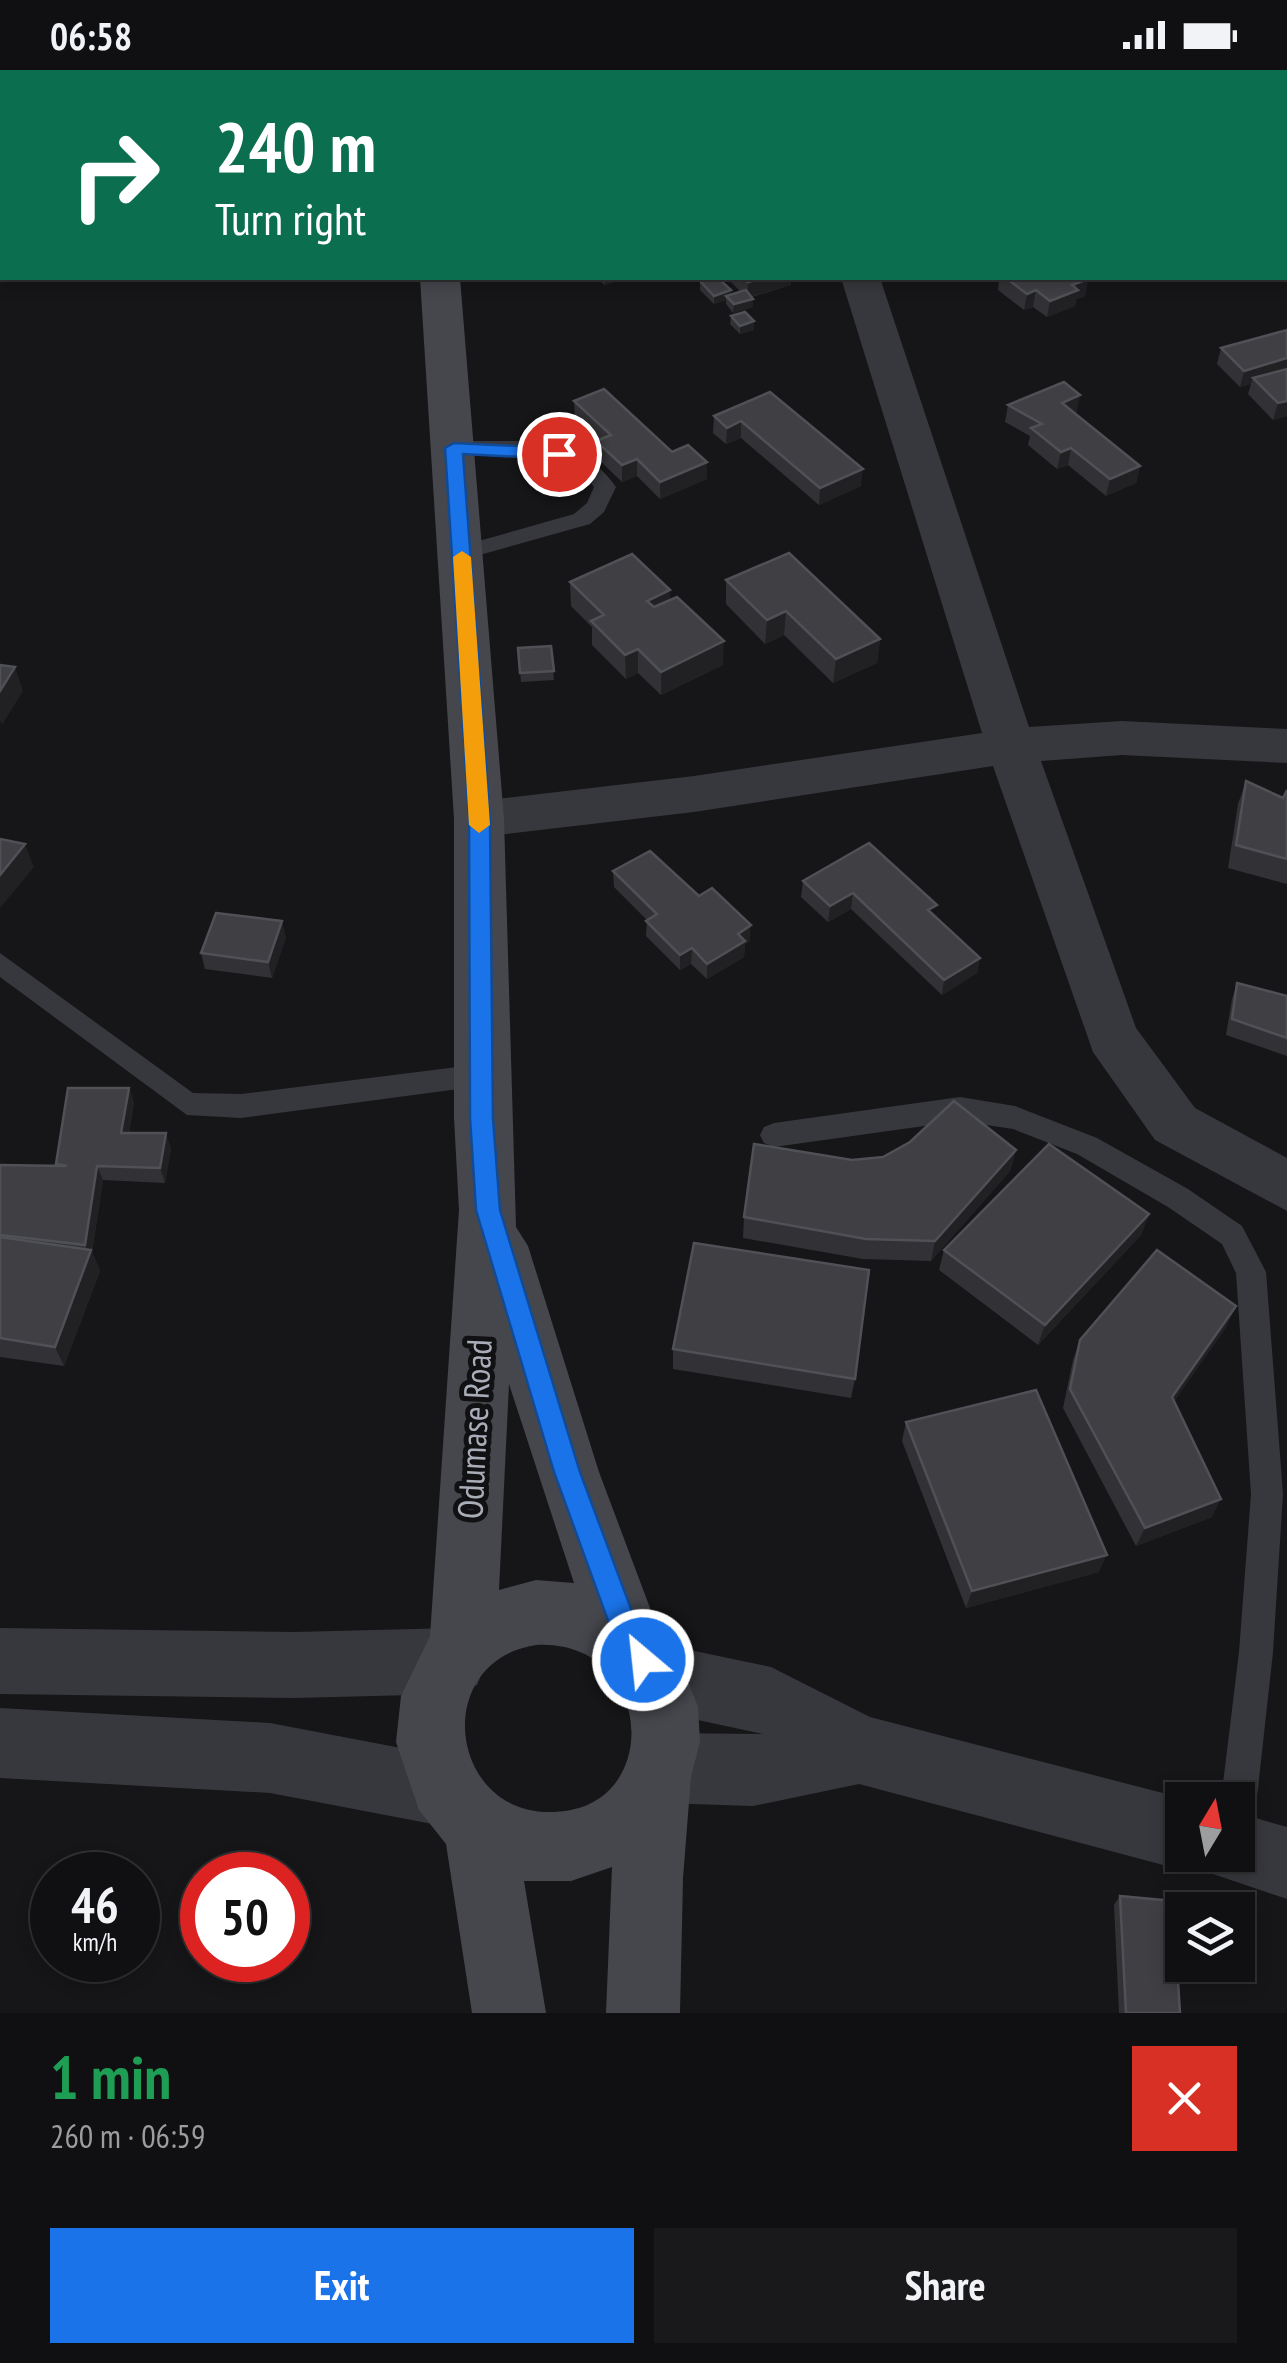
<!DOCTYPE html>
<html lang="en">
<head>
<meta charset="utf-8">
<style>
	body { margin:0; font-family:"PT Sans Narrow",sans-serif; background:#19191b; color:#f1f3f6; height:100vh; display:flex; flex-direction:column; font-size:38px; white-space:nowrap }
	* { box-sizing:border-box; margin:0 }
	p { font-size:32px; color:#9c9d9f }
	.icon { flex:none; width:55px; height:55px; fill:none; stroke:currentColor; stroke-width:2; stroke-linecap:round; stroke-linejoin:round }
	.map { position:relative; height:1943px; overflow:hidden }
	.details { display:flex; flex-direction:column; background:#101012; flex:1 }
	.details>* { flex:none }
	.guide { position:absolute; left:0px; top:0px; width:1288px; height:210px; box-shadow:0 5px 15px #0003,0 0 0 2px #303032; background:#0b6e4f; color:#fff; overflow:hidden }
	.needle { width:65px; rotate:10deg }
	.buttons { position:absolute; left:1165px; top:1712px; display:grid; gap:20px }
	.buttons a { display:grid; place-items:center; width:90px; height:90px; border-radius:0px; background:#101012; box-shadow:0 5px 15px #0003,0 0 0 2px #303032; font-size:50px }
	.speed { position:absolute; left:30px; top:1782px; display:flex; gap:20px; font-size:50px; font-weight:700; text-align:center }
	.speed>* { display:grid; place-content:center; width:130px; height:130px; border-radius:50%; background:#101012; box-shadow:0 5px 15px #0003,0 0 0 2px #303032; line-height:1 }
	.speed small { font-size:25px; font-weight:400 }
	.speed .limit { border:15px solid #d22; background:#fff; color:#111 }
	.pin { position:absolute; display:grid; place-items:center; width:85px; height:85px; color:#fff; margin:-42px; border:5px solid #fff; border-radius:50%; box-shadow:0 2px 10px #0007 }
	.me { position:absolute; width:110px; margin:-55px; rotate:332deg; stroke-linejoin:round; filter:drop-shadow(0 0 8px #0008) }
	.turn { display:flex; align-items:center; gap:35px; height:210px; padding:0 50px; font-size:45px }
	.turn .icon { width:130px; height:130px; stroke-width:2.5 }
	.turn b { display:block; font-size:70px; line-height:85px }
	.round { display:grid; place-items:center; flex:none; width:105px; height:105px; border-radius:0px; background:#19191b }
	.overview { display:flex; align-items:center; justify-content:space-between; height:170px; padding:0 50px }
	h1 { font-size:60px; font-weight:700; line-height:75px; color:#1e9e55 }
	.button { display:flex; gap:20px; margin-top:auto; padding:20px 50px }
	.button a { flex:1; height:115px; border-radius:0px; background:#1a73e8; color:#fff; font-size:40px; font-weight:700; line-height:115px; text-align:center }
	.button a+a { background:#19191b; color:#f1f3f6 }
	.status { display:flex; justify-content:space-between; align-items:center; height:70px; padding:0 50px; background:#101012; direction:ltr }
	.status svg { height:28px; fill:currentColor }
	.map>svg:first-child { display:block }
</style>
</head>
<body>
<div class="status"><b>06:58</b><svg viewBox="0 0 49 12"><path d="M0 12V9h3v3zM5 12V6h3v6zM10 12V3h3v9zM15 12V0h3v12zM26 1h20v11H26zM47 4h2v5h-2z"/></svg></div>
<div class="map">
<svg width="1287" height="1943" viewBox="0 0 1287 1943">
	<rect width="100%" height="100%" fill="#161618"/>
	<g fill="none" stroke-linecap="round" stroke-linejoin="round">
		<!-- lane -->
		<g fill="#37383d" fill-rule="evenodd">
			<path d="M517,371C559,374 591,381 616,417L604,442L590,454L462,490L454,488V478L574,444L587,433L594,417C563,373 501,385 454,385L443,378L454,371Z"/>
			<path d="M0,883L193,1023L241,1024L481,994L491,997L495,1005L491,1013L481,1016L241,1048L187,1045L0,907Z"/>
			<path d="M960,1027L1015,1036L1097,1068L1188,1119L1242,1156L1266,1202L1283,1424L1273,1582L1256,1736L1250,1748L1238,1754V1730H1221L1239,1582L1251,1424L1236,1203L1222,1174L1168,1137L1077,1084L1013,1059L960,1051L774,1077L764,1073L760,1065L764,1057L774,1053Z"/>
		</g>
		<!-- street -->
		<g fill="#37383d" fill-rule="evenodd">
			<path d="M866,0H902V2H867Z"/>
			<path d="M1222,0H1258L1259,2H1224Z"/>
			<path d="M1287,49V71L1285,72V50Z"/>
			<rect x="1285" y="116" width="2" height="26"/>
			<path d="M841,208H880L1029,657L1122,651L1287,659V693L1122,685L1041,691L1136,958L1195,1038L1287,1088V1141L1155,1070L1093,982L993,696L694,742L479,767L461,762L454,749L461,736L479,731L694,706L982,663Z"/>
			<path d="M0,1558L294,1562L453,1558L477,1567L487,1591L477,1615L453,1624L294,1628L0,1624Z"/>
			<path d="M656,1573L771,1597L870,1647L1182,1728L1186,1730L1182,1785H1238V1743L1287,1757V1829L1213,1804L1207,1789L1182,1800L859,1714L753,1736L660,1733L635,1723L625,1698L635,1673L660,1663L763,1664L656,1641L632,1631L622,1607L632,1583Z"/>
			<path d="M0,1638L270,1653L443,1686L468,1696L478,1721L468,1746L443,1756L270,1723L0,1708Z"/>
		</g>
		<!-- secondary -->
		<path fill="#45474d" fill-rule="evenodd" d="M420,208H460L504,749L516,1157L528,1176L599,1402L656,1554L676,1581L698,1637L700,1672L691,1707L683,1808L680,1943H606L612,1797L571,1811H524L546,1943H472L446,1774L419,1740L396,1672L401,1626L430,1566L459,1140L454,1048V749ZM509,1314L574,1513L536,1510L499,1520ZM536,1575C649,1569 663,1722 571,1740C451,1763 424,1592 536,1575Z"/>
	</g>
	<!-- wall -->
	<g fill="#323236">
		<rect x="1056" y="0" width="121" height="2"/>
		<path d="M596,208H627L605,215Z"/>
		<path d="M727,208H791V215L752,227L753,237L733,243L726,234V230L714,234L700,220V211L731,225L741,222Z"/>
		<path d="M995,208H1086L1088,209L1085,226L1076,229L1075,236L1047,247L1033,237L1024,240L998,220L999,210Z"/>
		<path d="M731,246L754,251V260L740,264L730,254Z"/>
		<path d="M1287,260V346L1273,350L1248,324L1251,314L1240,317L1217,294L1221,278Z"/>
		<path d="M770,322L861,416L819,435L741,368L726,374L713,363L714,346Z"/>
		<path d="M574,331L672,382L707,392V409L660,429L637,406L622,412L596,387V371L599,370L575,347Z"/>
		<path d="M1008,335L1077,342L1074,343L1140,396L1136,413L1106,426L1068,395L1057,399L1028,375L1030,366L1005,352Z"/>
		<path d="M726,510L880,569L877,593L833,613L784,565L765,574L726,534Z"/>
		<path d="M570,512L670,520V530L723,595L661,625L638,603L626,609L592,575V557L571,536Z"/>
		<path d="M551,576L554,610L521,612L518,578Z"/>
		<path d="M1246,711L1283,728L1287,720V814L1228,798L1238,734Z"/>
		<path d="M869,773L935,846L980,888L977,903L942,925L851,839L828,852L801,827L803,811Z"/>
		<path d="M613,801L699,826L750,871L745,874L744,887L707,909L691,894L680,900L646,866L647,850L614,817Z"/>
		<path d="M286,867L272,908L205,899L201,883Z"/>
		<path d="M1237,913L1287,926V986L1226,965L1232,929Z"/>
		<path d="M129,1018L134,1033L129,1063L171,1078L165,1113L103,1110L92,1182L100,1201L64,1296L0,1287V1095L57,1096L56,1094Z"/>
		<path d="M1016,1080L1010,1101L931,1191L863,1189L743,1168L744,1147L852,1090Z"/>
		<path d="M1149,1144L1141,1165L1038,1275L939,1200L944,1180Z"/>
		<path d="M1227,1256L1174,1331L1212,1447L1136,1476L1063,1338L1073,1290L1080,1270Z"/>
		<path d="M673,1279L855,1309L851,1328L673,1299Z"/>
		<path d="M906,1352L1099,1502L966,1538L902,1371Z"/>
		<path d="M1120,1826L1180,1943H1119L1114,1835Z"/>
	</g>
	<!-- shaded-wall -->
	<g fill="#212124">
		<path d="M605,208H627L605,215Z"/>
		<path d="M762,208H791V215L747,228L748,212Z"/>
		<path d="M1088,209L1085,226L1076,229L1075,236L1047,247L1050,231L1072,215Z"/>
		<path d="M731,220V229L726,226V230L714,234V226Z"/>
		<path d="M1036,220L1033,237L1024,240L1027,224Z"/>
		<path d="M753,229V237L733,243L734,234Z"/>
		<path d="M754,251V260L740,264V256Z"/>
		<path d="M1287,288V303L1253,308L1251,314L1240,317L1244,301Z"/>
		<path d="M1080,325L1077,342L1059,350L1062,333Z"/>
		<path d="M1287,331V346L1273,350L1278,333Z"/>
		<path d="M741,351V368L726,374L727,358Z"/>
		<path d="M1071,378L1068,395L1057,399L1061,382Z"/>
		<path d="M637,389V406L622,412V395Z"/>
		<path d="M707,392V409L660,429V412Z"/>
		<path d="M1140,396L1136,413L1106,426L1110,409Z"/>
		<path d="M863,399L861,416L819,435L820,418Z"/>
		<path d="M670,520V544L647,555V531Z"/>
		<path d="M786,541L784,565L765,574L767,550Z"/>
		<path d="M880,569L877,593L833,613L836,589Z"/>
		<path d="M724,571L723,595L661,625V602Z"/>
		<path d="M638,579V603L626,609L625,585Z"/>
		<path d="M15,597L23,621L2,655L0,650V621Z"/>
		<path d="M25,774L34,797L0,838V805Z"/>
		<path d="M853,823L851,839L828,852L830,836Z"/>
		<path d="M282,851L286,867L272,908L268,892Z"/>
		<path d="M751,855L750,871L745,874L744,887L707,909V894L738,864Z"/>
		<path d="M692,878L691,894L680,900V885Z"/>
		<path d="M980,888L977,903L942,925L944,910Z"/>
		<path d="M129,1018L134,1033L127,1078L121,1063Z"/>
		<path d="M166,1063L171,1078L165,1113L160,1098Z"/>
		<path d="M1016,1080L1010,1101L931,1191L935,1171Z"/>
		<path d="M97,1096L103,1110L92,1182L100,1201L64,1296L55,1277L90,1185L85,1175Z"/>
		<path d="M1149,1144L1141,1165L1038,1275L1045,1255Z"/>
		<path d="M1236,1236L1227,1256L1164,1346L1172,1327Z"/>
		<path d="M1221,1429L1212,1447L1136,1476L1145,1458Z"/>
		<path d="M1107,1485L1099,1502L966,1538L972,1521Z"/>
	</g>
	<!-- building -->
	<g fill="#3f3f44" stroke="#4f5156" stroke-width="2.5">
		<rect x="712" y="0" width="112" height="2"/>
		<rect x="1094" y="0" width="58" height="2"/>
		<path d="M711,208H718L731,220L714,226L700,211Z"/>
		<path d="M744,208H762L748,212Z"/>
		<path d="M1006,208H1086L1088,209L1072,215L1078,220L1050,231L1036,220L1027,224Z"/>
		<path d="M746,220L753,229L734,234L726,226Z"/>
		<path d="M745,242L754,251L740,256L731,246Z"/>
		<path d="M1287,260V288L1244,301L1221,278Z"/>
		<path d="M1287,299V331L1278,333L1253,308Z"/>
		<path d="M1064,312L1080,325L1062,333L1140,396L1110,409L1071,378L1061,382L1031,358L1042,354L1008,335Z"/>
		<path d="M604,319L672,382L688,375L707,392L660,412L637,389L622,395L596,371L611,365L574,331Z"/>
		<path d="M770,322L863,399L820,418L741,351L727,358L714,346Z"/>
		<path d="M789,483L880,569L836,589L786,541L767,550L726,510Z"/>
		<path d="M632,484L670,520L647,531L654,537L677,527L724,571L661,602L638,579L625,585L591,551L604,545L570,512Z"/>
		<path d="M551,576L554,601L520,603L518,578Z"/>
		<path d="M0,595L15,597L0,621Z"/>
		<path d="M1246,711L1283,728L1287,720V789L1236,775Z"/>
		<path d="M0,769L25,774L0,805Z"/>
		<path d="M869,773L937,835L928,840L980,888L944,910L853,823L830,836L803,811Z"/>
		<path d="M650,781L699,826L712,818L751,855L738,864L745,871L707,894L692,878L680,885L646,851L657,844L613,801Z"/>
		<path d="M216,843L282,851L268,892L201,883Z"/>
		<path d="M1237,913L1287,926V968L1232,949Z"/>
		<path d="M68,1018H129L121,1063H166L160,1098L97,1096L85,1175L0,1165V1095L67,1096L56,1094Z"/>
		<path d="M954,1031L1016,1080L935,1171L866,1169L744,1147L754,1074L852,1090L883,1087L910,1072Z"/>
		<path d="M1049,1074L1149,1144L1045,1255L944,1180Z"/>
		<path d="M0,1167L91,1180L55,1277L0,1268Z"/>
		<path d="M694,1173L869,1200L855,1309L673,1279Z"/>
		<path d="M1157,1180L1236,1236L1172,1327L1221,1429L1145,1458L1070,1319L1080,1270Z"/>
		<path d="M1036,1320L1107,1485L972,1521L906,1352Z"/>
		<path d="M1120,1826L1173,1831L1180,1943H1126Z"/>
	</g>
	<!-- route -->
	<path fill="#1a73e8" stroke="#114b97" stroke-width="2.5" d="M454,373L559,378L568,384L559,389L463,384L490,749L493,1048L500,1140L580,1402L640,1563L657,1590L653,1599L643,1603L633,1599L619,1581L554,1402L476,1140L470,1048L469,749L445,378Z"/>
	<!-- slow -->
	<path fill="#f59e0b" d="M462,481L471,487L490,755L479,763L469,755L453,487Z"/>
	<g text-anchor="middle" dominant-baseline="central" stroke-width="10" stroke-linejoin="round" paint-order="stroke">
		<!-- street labels -->
		<g font-size="35" fill="#a8adb8" stroke="#111113">
			<text transform="translate(474 1359) rotate(-87)">Odumase Road</text>
		</g>
	</g>
</svg>
<div class="buttons">
<a><svg class="needle" viewBox="-14 -14 28 28"><path d="M0-13l5 13h-10z" fill="#e53935"/><path d="M0 13l5-13h-10z" fill="#9c9d9f"/></svg></a>
<a><svg class="icon" aria-label="layers" viewBox="0 0 24 24"><path d="M12 4l9 5-9 5-9-5zM3 14l9 5 9-5"/></svg></a>
</div>
<div class="speed"><div>46<small>km/h</small></div><div class="limit">50</div></div>
<div class="pin" style="left:559px;top:384px;background:#d93025"><svg class="icon" aria-label="arrive" viewBox="0 0 24 24"><path d="M6 21V4h12l-3 4 3 4H6"/></svg></div>
<svg class="me" style="left:643px;top:1590px" viewBox="-20 -20 40 40"><circle r="17" fill="#1a73e8" stroke="#fff" stroke-width="3"/><path d="M0-11L8 9 0 5-8 9z" fill="#fff"/></svg>
<div class="guide">
<div class="turn"><svg class="icon" aria-label="right" viewBox="0 0 24 24"><path d="M7 20v-9h11M14 6l5 5-5 5"/></svg><div><b>240 m</b>Turn right</div></div>
</div>
</div>
<section class="details">
<div class="overview"><div><h1>1 min</h1><p>260 m · 06:59</p></div><a class="round" style="background:#d93025;color:#fff"><svg class="icon" aria-label="close" viewBox="0 0 24 24"><path d="M6 6l12 12M18 6L6 18"/></svg></a></div>
<div class="button"><a>Exit</a><a>Share</a></div>
</section>
</body>
</html>
